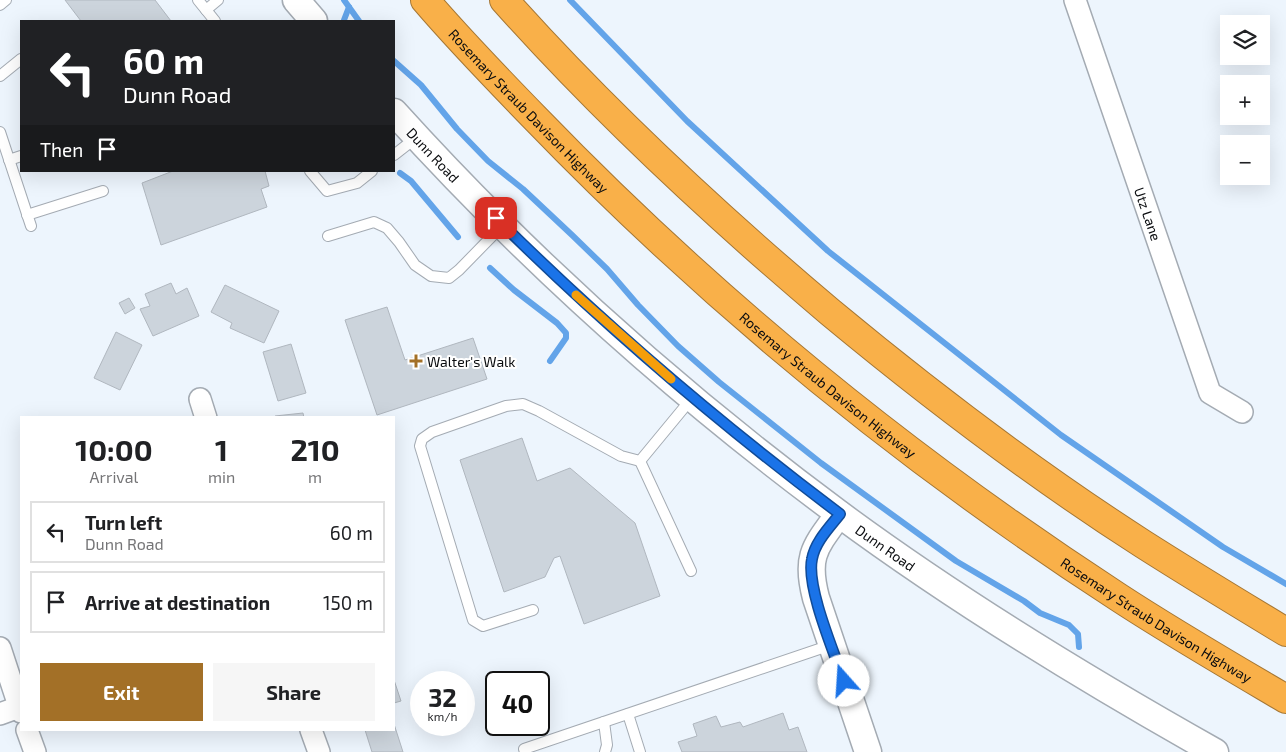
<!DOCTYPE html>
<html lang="en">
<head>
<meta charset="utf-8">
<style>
	body { margin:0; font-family:"Exo 2",sans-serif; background:#f6f6f6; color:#202124; height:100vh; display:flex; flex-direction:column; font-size:19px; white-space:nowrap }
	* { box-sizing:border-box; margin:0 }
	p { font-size:16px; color:#757577 }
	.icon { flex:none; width:28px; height:28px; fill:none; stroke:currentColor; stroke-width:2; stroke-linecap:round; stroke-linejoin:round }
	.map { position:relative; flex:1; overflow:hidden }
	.panel { position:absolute; left:20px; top:416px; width:375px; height:315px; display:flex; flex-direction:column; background:#fff; border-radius:0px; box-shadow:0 5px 20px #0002 }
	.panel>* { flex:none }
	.hud { position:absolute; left:20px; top:20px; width:375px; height:152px; border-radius:0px; box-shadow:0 5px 20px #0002; background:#202124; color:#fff; overflow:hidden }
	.fabs { position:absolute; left:1220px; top:15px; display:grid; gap:10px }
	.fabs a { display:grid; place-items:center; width:50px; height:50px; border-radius:0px; background:#fff; box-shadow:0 5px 20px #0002; font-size:25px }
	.speed { position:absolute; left:410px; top:671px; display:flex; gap:10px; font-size:25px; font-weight:700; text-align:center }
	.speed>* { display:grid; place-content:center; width:65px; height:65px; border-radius:50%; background:#fff; box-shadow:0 5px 20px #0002; line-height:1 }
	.speed small { font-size:12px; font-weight:400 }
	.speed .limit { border:2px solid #111; border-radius:8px; background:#fff; color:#111 }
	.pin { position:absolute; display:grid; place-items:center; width:42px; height:42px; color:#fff; margin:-21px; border-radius:10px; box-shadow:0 2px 8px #0006 }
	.me { position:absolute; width:55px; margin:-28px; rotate:341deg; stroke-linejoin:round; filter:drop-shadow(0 0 4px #0008) }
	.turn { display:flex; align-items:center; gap:18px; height:105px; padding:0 20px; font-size:22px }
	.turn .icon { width:65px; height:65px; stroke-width:2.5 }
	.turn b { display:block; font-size:35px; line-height:42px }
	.then { display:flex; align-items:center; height:48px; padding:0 20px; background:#0003; gap:10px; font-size:19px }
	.eta { display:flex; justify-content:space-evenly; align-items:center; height:85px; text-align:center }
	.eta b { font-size:30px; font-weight:700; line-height:35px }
	.primary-button { display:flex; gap:10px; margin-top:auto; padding:10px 20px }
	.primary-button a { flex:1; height:58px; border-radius:0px; background:#a37027; color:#fff; font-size:20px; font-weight:700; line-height:58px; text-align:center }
	.primary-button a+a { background:#f6f6f6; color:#202124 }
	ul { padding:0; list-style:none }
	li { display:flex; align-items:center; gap:15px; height:62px; margin:0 10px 8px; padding:0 10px; border:2px solid #e0e0e0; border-radius:0px }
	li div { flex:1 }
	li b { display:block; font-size:19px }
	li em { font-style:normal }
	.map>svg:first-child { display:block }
</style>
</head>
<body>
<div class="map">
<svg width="1286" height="752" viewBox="0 0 1286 752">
	<rect width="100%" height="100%" fill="#edf5fd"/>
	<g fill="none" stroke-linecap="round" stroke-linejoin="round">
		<!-- stream -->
		<g stroke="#63a4e9" stroke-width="6">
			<path d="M344,0L359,21"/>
			<path d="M570,0L687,121L828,251L1061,435L1223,547L1286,584"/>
			<path d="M344,20L349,7"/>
			<path d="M394,61L421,85L457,129L488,161L523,189L572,235L607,269L638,305L678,346L719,382L821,463L956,561L1024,601L1040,613L1069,625L1078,634L1079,647"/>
			<path d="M400,173L411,181L458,237"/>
			<path d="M490,268L514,290L557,323L566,333V338L550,361"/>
		</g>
	</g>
	<!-- building -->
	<g fill="#ccd4dc" stroke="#b0b7bf">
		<path d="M65,0H155L171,21H81Z"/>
		<path d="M173,171H265L269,186L261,189L267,207L161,245L142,183Z"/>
		<path d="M171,283L176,294L187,288L199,316L153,336L140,309L150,306L145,294Z"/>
		<path d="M225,285L279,311L264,343L230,328L232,323L211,312Z"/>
		<path d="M129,298L135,308L125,314L119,303Z"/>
		<path d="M387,307L405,360L473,338L487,379L377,415L345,320Z"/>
		<path d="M116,332L142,345L120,390L94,378Z"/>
		<path d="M291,344L306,393L278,401L263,352Z"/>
		<path d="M303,413L304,418H275V416Z"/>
		<path d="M522,438L537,481L570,468L635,523L660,596L584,624L560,556L554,558L545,577L504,592L460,460Z"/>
		<path d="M394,680L401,701L394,703Z"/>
		<path d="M783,713L789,730L798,727L807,752H682L678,742L697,736L693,724L716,716L721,727L740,722L743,727Z"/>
		<path d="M394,724L403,752H372L365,730H394Z"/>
	</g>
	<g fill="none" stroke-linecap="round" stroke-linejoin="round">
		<defs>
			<g id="service">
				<path d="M198,0L215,21"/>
				<path d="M0,5L6,0"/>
				<path d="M206,10L218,0"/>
				<path d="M0,76L21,59"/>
				<path d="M0,132L31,226"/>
				<path d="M394,155L417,137"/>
				<path d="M9,160L21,156"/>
				<path d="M310,171L327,191L357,183L372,171"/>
				<path d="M27,215L103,191"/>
				<path d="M328,236L374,222L387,228L399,242L415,265L431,276L449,278L459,270L502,226"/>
				<path d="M640,461L691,571"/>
				<path d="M533,610L483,626L473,620L420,446L422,439L432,432L506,406L523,404L539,411L621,456L640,461L692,398"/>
				<path d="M628,714L640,752"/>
				<path d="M604,722L607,745L605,752"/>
				<path d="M525,752L524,749L831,645"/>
			</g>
			<g id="minor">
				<path id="s1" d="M1075,0L1210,393L1242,412"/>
				<path d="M200,399L206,418"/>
				<path d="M0,648L21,712"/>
				<path d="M0,714L19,707"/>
				<path d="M27,730L35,752"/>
				<path d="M311,730L319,752"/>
			</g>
			<g id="tertiary">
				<path d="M296,0L314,21"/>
				<path id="s2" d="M394,112C527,259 679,395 838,513C957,601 1085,679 1215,752"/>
				<path d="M839,514C815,547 805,556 816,598L868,752"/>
			</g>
			<g id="motorway">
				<path id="s3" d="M425,0C460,41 498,80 536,119C711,300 907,460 1118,597C1173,633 1230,666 1286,699"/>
				<path d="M504,0C604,112 715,215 830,312C930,395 1034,474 1143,544C1190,574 1238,603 1286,632"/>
			</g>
		</defs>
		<!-- service casing -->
		<use href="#service" stroke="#a4abb3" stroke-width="12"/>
		<!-- minor casing -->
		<use href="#minor" stroke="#a4abb3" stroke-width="24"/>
		<!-- tertiary casing -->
		<use href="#tertiary" stroke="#a4abb3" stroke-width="29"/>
		<!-- motorway casing -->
		<use href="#motorway" stroke="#a57735" stroke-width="30"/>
		<!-- service -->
		<use href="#service" stroke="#fff" stroke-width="10"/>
		<!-- minor -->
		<use href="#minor" stroke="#fff" stroke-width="21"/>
		<!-- tertiary -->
		<use href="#tertiary" stroke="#fff" stroke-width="26"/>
		<!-- motorway -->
		<use href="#motorway" stroke="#f9b049" stroke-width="28"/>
	</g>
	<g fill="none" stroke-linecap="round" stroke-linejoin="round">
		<defs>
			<path id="route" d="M496,218C604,325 719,423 840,514C829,528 815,542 812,559C806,587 834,652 844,681"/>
		</defs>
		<!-- route casing -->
		<use href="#route" stroke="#114b97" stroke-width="12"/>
		<!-- route -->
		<use href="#route" stroke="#1a73e8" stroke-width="9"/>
		<!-- slow -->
		<path stroke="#f59e0b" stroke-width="9" d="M576,295L671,379"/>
	</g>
	<!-- markers -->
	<path fill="#a37027" stroke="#fff" stroke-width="2" d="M413.5 353.5h5v5h5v5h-5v5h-5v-5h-5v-5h5z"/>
	<g text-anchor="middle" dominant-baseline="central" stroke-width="4" stroke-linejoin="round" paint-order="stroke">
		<!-- street labels -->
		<g font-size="14" fill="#0a0c0f" stroke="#fff">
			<text stroke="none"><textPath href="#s3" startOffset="152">Rosemary Straub Davison Highway</textPath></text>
			<text stroke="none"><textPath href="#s2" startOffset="58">Dunn Road</textPath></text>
			<text stroke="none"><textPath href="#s1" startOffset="226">Utz Lane</textPath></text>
			<text stroke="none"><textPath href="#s3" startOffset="558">Rosemary Straub Davison Highway</textPath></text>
			<text stroke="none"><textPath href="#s2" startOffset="658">Dunn Road</textPath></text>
			<text stroke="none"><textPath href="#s3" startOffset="962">Rosemary Straub Davison Highway</textPath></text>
		</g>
		<!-- poi labels -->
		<g font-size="14" fill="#0a0c0f" stroke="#fff" text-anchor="start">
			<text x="427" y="361">Walter's Walk</text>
		</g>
	</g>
</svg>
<div class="fabs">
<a><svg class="icon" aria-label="layers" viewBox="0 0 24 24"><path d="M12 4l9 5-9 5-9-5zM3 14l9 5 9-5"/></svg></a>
<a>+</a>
<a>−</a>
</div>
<div class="speed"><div>32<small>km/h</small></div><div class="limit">40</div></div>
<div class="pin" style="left:496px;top:218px;background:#d93025"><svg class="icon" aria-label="arrive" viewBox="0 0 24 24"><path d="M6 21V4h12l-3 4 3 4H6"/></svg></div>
<svg class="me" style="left:844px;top:681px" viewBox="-20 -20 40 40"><circle r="19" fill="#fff"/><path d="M0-13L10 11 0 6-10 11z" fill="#1a73e8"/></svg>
<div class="hud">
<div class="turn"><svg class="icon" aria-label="left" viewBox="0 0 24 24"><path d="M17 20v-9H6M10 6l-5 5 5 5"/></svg><div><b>60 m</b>Dunn Road</div></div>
<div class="then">Then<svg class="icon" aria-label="arrive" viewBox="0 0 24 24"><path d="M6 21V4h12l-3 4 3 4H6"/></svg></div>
</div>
<section class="panel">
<div class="eta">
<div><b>10:00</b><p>Arrival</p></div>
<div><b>1</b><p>min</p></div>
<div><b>210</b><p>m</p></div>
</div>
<ul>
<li><svg class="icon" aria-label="left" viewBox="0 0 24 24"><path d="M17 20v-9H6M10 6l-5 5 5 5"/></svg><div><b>Turn left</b><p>Dunn Road</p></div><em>60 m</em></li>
<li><svg class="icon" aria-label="arrive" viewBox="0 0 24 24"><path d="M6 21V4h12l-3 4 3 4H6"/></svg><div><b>Arrive at destination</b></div><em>150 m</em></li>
</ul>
<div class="primary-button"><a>Exit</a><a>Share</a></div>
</section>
</div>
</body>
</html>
